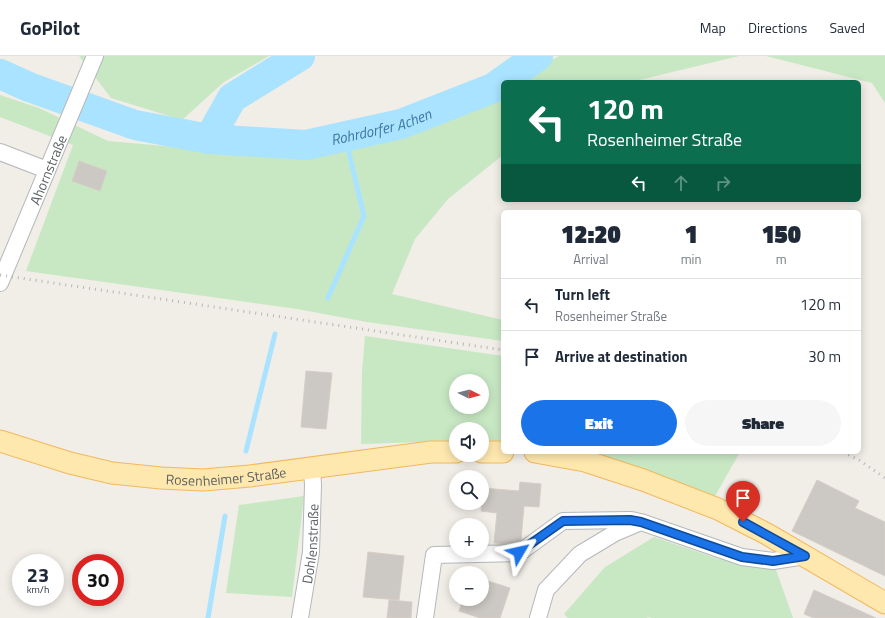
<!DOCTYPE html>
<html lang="en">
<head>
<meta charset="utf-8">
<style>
	body { margin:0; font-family:"Titillium Web",sans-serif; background:#f6f6f7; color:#1f2937; height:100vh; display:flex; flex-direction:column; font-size:15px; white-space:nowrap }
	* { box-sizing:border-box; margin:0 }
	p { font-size:13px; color:#747a83 }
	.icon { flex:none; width:22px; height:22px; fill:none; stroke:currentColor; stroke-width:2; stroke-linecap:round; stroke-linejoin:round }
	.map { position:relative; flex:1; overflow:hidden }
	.side { position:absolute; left:501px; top:154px; width:360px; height:244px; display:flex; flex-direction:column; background:#fff; border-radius:6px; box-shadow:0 2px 10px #0003 }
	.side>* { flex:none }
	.guide { position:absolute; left:501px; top:24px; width:360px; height:122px; border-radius:6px; box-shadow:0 2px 10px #0003; background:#0b6e4f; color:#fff; overflow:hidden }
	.needle { width:26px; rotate:96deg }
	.tools { position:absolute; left:449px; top:318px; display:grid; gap:8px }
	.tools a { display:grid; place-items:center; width:40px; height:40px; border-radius:50%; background:#fff; box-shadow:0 2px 10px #0003; font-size:20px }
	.speed { position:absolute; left:12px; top:498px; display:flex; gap:8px; font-size:20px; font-weight:700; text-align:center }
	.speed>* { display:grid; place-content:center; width:52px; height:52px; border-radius:50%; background:#fff; box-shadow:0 2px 10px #0003; line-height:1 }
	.speed small { font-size:10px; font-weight:400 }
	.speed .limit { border:6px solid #d22; background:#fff; color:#111 }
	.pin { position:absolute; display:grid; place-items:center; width:34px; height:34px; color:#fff; margin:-41px -17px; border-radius:50% 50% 50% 0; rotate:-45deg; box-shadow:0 0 4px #0007 }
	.pin .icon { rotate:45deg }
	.me { position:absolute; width:44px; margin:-22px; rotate:54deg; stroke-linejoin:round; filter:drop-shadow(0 0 3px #0008) }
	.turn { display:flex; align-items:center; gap:14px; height:84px; padding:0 20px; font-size:18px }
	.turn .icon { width:52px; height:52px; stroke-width:2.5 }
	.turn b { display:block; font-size:28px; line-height:34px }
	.lanes { display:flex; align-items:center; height:38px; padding:0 20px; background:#0003; justify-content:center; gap:20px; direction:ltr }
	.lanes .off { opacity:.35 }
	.eta { display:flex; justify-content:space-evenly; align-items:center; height:68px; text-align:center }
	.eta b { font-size:24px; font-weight:800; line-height:28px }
	.primary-button { display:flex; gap:8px; margin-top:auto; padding:8px 20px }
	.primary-button a { flex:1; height:46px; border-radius:24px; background:#1a73e8; color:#fff; font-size:16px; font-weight:800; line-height:46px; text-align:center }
	.primary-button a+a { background:#f6f6f7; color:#1f2937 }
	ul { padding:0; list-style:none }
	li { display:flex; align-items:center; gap:12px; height:52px; padding:0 20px; border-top:1px solid #e0e1e3 }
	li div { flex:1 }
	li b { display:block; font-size:15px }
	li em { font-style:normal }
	header { display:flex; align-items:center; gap:24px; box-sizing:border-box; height:56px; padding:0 20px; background:#fff; border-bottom:1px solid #e0e1e3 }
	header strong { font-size:19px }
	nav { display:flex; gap:22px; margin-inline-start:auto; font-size:14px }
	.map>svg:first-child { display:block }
</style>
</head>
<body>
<header>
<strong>GoPilot</strong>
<nav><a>Map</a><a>Directions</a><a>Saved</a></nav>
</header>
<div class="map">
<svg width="885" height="562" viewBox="0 0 885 562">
	<rect width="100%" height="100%" fill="#f1ede7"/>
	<!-- green -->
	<g fill="#c8e8c4" fill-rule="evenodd">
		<path d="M79,0H269L224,26L182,64L111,42Z"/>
		<path d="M559,0H739L631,26H510Z"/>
		<path d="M766,0H885V47L872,27Z"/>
		<path d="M503,29V99L448,143L415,183L392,238L503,264V285L367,266L297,253L26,215L73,89L0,61V39L39,52L108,85L303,102Z"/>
		<path d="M365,280L503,300V385L482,384V373H456V385L361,388L362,316ZM456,325H482V351H456Z"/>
		<path d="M583,396H740L715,440L606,401Z"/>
		<path d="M304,440L292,541L226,537L239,449Z"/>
		<path d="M654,481L719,503L773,505L793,562H651L649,561L647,562H568L564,558L605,511Z"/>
	</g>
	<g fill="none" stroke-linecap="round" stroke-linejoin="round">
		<!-- stream -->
		<g stroke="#a9e3ff" stroke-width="5">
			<path d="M328,242L364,160L345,80"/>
			<path d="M246,395L275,278"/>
			<path d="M208,562L225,460"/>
		</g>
		<!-- river -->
		<g stroke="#a9e3ff" stroke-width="30">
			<path id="s1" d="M0,18L29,31L135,69L209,83L306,89L401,68L493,32L538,0"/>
			<path d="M209,83L232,42L300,0"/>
		</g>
	</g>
	<!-- building -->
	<g fill="#ccc8c3" stroke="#d6cec5">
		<path d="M79,105L107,115L100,135L72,125Z"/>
		<path d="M306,315L332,317L326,373L301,371Z"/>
		<path d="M817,424L859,445L855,452L885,466V520L792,475Z"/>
		<path d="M520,426L541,428L539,451L524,450L521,484L516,488L494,487L497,457L481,455L483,432L519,435Z"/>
		<path d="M368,496L404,500L399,544L363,541Z"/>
		<path d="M482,523L510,532L500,562H480L459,555L463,543H482Z"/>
		<path d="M814,534L876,562H814L804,558Z"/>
		<path d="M389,544L412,546L411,562H387Z"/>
	</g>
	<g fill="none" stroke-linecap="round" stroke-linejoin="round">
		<defs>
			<g id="minor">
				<path d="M0,96L47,114"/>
				<path id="s2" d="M0,227L95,0"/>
				<path id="s3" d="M300,562L311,496L313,429L312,412"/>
				<path d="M425,562L434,499L519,497L563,465L630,464L636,465"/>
				<path d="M538,562L546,534L580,498L615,477L641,466L742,501L773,505L805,500"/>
			</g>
			<g id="major">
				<path id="s4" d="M0,385L70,407L112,417L161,422L203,424L250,420L431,396H456"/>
				<path d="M482,396H503"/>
				<path d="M535,396L585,405L643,424L718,453L767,478L885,547"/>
			</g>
		</defs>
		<!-- minor casing -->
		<use href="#minor" stroke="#b4b8bb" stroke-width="18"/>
		<!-- major casing -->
		<use href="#major" stroke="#f3b85d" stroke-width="23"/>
		<!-- minor -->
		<use href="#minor" stroke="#fff" stroke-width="16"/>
		<!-- major -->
		<use href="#major" stroke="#ffe8ae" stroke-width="21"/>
		<!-- rail -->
		<g stroke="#b5b6b7" stroke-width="3" stroke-dasharray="1 5" stroke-linecap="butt">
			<path d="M0,219L503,294"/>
			<path d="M843,396L859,404L885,422"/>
		</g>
	</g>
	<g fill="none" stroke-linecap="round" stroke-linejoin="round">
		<defs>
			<path id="route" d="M519,496L563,465L630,464L641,466L742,501L773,505L805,500L743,466"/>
		</defs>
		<!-- route casing -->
		<use href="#route" stroke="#114b97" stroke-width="10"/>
		<!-- route -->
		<use href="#route" stroke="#1a73e8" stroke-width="7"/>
	</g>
	<g text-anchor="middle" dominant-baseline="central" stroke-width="3" stroke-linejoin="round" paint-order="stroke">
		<!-- street labels -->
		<g font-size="14" fill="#5e6367" stroke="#fff">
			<text stroke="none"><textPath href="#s2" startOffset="123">Ahornstraße</textPath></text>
			<text stroke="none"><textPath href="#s4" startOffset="231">Rosenheimer Straße</textPath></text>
			<text stroke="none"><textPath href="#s3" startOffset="75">Dohlenstraße</textPath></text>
		</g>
		<!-- water labels -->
		<g font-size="15" font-style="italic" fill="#3d7aa2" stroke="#fff">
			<text stroke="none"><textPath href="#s1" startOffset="394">Rohrdorfer Achen</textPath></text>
		</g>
	</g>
</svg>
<div class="tools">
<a><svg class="needle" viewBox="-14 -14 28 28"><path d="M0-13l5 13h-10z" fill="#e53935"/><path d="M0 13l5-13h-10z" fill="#747a83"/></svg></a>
<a><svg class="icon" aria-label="sound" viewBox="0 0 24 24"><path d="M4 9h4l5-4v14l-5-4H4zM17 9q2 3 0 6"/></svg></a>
<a><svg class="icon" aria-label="search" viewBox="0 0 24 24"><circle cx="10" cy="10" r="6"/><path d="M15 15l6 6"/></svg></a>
<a>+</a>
<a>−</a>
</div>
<div class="speed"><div>23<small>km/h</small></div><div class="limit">30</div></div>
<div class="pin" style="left:743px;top:466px;background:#d93025"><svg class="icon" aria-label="arrive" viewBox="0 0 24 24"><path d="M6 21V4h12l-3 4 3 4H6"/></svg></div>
<svg class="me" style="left:519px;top:496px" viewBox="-20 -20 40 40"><path d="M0-17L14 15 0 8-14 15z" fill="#1a73e8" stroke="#fff" stroke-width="4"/></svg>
<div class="guide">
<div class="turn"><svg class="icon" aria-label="left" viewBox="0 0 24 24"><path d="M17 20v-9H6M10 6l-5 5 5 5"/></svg><div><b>120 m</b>Rosenheimer Straße</div></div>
<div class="lanes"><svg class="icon" aria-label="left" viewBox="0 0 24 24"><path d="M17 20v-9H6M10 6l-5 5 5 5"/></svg><svg class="icon off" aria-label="ahead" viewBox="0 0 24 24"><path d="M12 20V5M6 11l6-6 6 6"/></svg><svg class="icon off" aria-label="right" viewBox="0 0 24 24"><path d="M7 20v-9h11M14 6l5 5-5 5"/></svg></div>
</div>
<section class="side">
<div class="eta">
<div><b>12:20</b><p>Arrival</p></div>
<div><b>1</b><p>min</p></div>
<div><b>150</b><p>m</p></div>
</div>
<ul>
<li><svg class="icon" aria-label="left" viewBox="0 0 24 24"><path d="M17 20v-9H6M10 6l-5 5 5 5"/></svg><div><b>Turn left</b><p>Rosenheimer Straße</p></div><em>120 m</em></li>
<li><svg class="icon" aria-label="arrive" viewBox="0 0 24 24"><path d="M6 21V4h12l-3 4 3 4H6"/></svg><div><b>Arrive at destination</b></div><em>30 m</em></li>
</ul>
<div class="primary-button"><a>Exit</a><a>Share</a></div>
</section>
</div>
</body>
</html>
